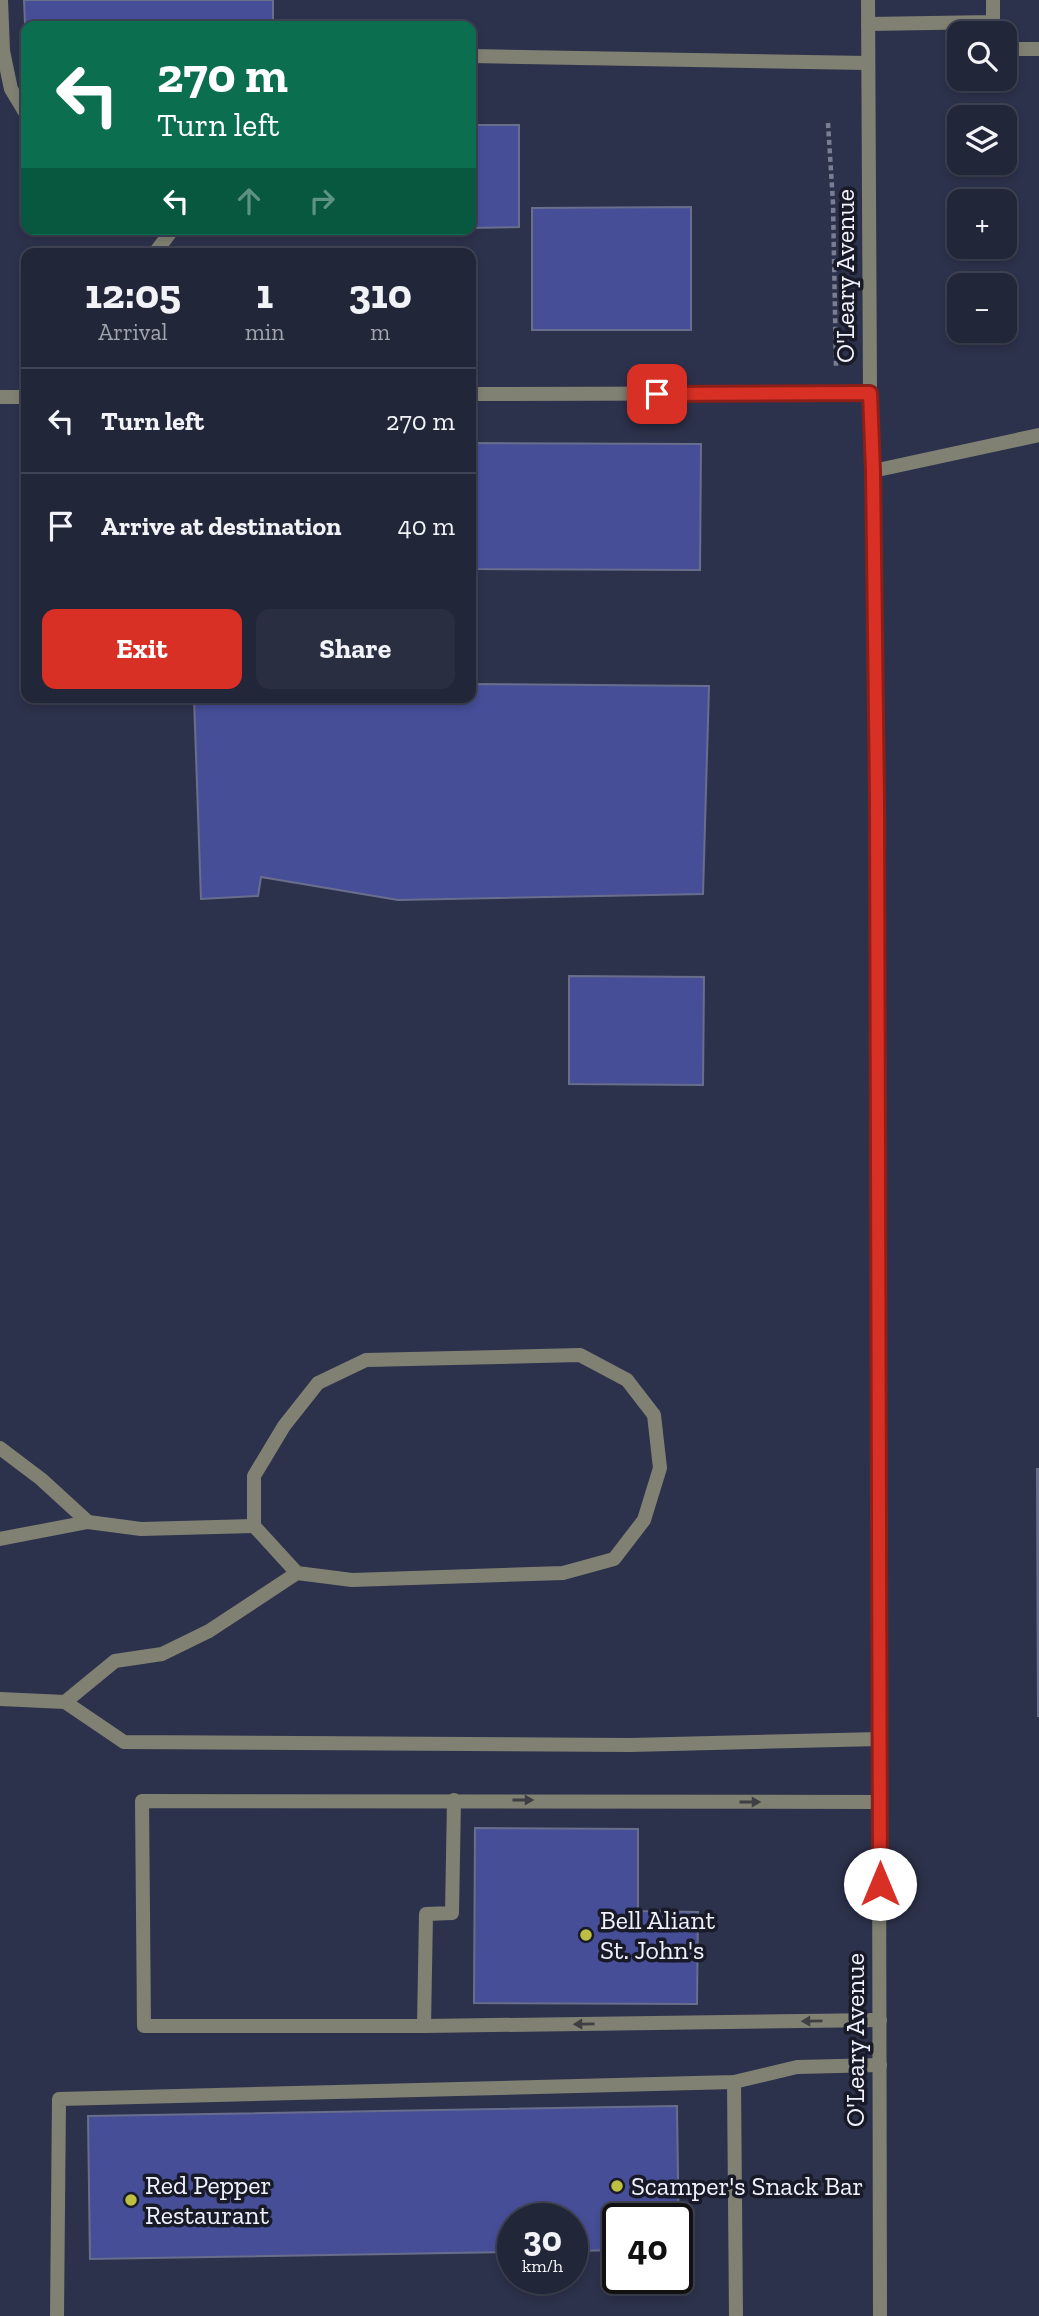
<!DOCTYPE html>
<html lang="en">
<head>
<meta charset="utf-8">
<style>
	body { margin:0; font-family:"Zilla Slab",serif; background:#2a2e41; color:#f1f3f6; height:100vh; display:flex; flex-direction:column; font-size:26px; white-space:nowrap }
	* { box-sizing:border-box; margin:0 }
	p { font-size:23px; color:#a2a5ae }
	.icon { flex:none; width:38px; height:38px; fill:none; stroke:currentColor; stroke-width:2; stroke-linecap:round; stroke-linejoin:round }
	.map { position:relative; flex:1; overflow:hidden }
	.sheet { position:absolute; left:21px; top:248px; width:455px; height:455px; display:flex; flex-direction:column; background:#222639; border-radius:14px; box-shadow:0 4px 10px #0003,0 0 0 2px #3f4353 }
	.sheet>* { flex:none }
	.top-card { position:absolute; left:21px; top:21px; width:455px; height:214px; border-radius:14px; box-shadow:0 4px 10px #0003,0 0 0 2px #3f4353; background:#0b6e4f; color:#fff; overflow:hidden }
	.tools { position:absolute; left:947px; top:21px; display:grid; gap:14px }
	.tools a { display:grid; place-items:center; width:70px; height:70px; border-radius:14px; background:#222639; box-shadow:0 4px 10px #0003,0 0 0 2px #3f4353; font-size:35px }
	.speed { position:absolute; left:497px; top:2203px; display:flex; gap:14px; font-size:35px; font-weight:700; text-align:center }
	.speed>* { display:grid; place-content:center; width:91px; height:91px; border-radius:50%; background:#222639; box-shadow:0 4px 10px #0003,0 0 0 2px #3f4353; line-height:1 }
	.speed small { font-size:18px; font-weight:400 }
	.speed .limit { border:4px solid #111; border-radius:10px; background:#fff; color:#111 }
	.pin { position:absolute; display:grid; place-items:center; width:60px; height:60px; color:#fff; margin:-30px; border-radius:14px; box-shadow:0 4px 10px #0006 }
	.me { position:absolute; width:77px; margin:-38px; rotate:0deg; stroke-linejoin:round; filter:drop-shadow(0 0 5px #0008) }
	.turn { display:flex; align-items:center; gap:24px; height:147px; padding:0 21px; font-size:32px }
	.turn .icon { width:91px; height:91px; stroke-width:2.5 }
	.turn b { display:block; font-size:49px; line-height:60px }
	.lanes { display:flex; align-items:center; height:66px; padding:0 21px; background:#0003; justify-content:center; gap:35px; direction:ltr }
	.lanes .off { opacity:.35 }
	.eta { display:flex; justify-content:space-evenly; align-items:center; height:119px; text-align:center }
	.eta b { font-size:42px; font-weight:700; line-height:49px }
	.cta { display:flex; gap:14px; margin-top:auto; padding:14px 21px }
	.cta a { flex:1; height:80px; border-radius:14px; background:#d93025; color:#fff; font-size:28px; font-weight:700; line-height:80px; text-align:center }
	.cta a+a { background:#2a2e41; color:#f1f3f6 }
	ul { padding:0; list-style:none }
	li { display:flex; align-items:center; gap:21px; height:105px; padding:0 21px; border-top:2px solid #3f4353 }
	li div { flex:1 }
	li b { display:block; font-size:26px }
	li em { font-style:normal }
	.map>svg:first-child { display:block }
</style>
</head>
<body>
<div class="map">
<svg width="1039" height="2316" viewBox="0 0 1039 2316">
	<rect width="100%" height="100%" fill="#2d324c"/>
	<!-- building -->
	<g fill="#464e98" stroke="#686e8c" stroke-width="2">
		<path d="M24,0H273V26H26V46Z"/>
		<path d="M471,125H519V227L471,228Z"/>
		<path d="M691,207V330H532V208Z"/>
		<path d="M471,443L701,444L700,570L471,569Z"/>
		<path d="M471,684L709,686L703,894L398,900L261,877L258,896L201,899L194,698H471Z"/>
		<path d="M569,976L704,977L703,1085L569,1084Z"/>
		<path d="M1037,1469H1039L1038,1717Z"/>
		<path d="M475,1828L638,1829V1911L698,1912L697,2004L474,2003Z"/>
		<path d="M677,2106L679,2249H677V2219H618V2250L572,2251V2219H513V2252L90,2259L88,2116Z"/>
	</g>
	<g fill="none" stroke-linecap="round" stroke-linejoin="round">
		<!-- path -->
		<path stroke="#7a7e92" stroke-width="4.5" stroke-dasharray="5 3.5" stroke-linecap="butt" d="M828,123L833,203L836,367"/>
		<!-- service -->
		<g stroke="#818173" stroke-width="14">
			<path d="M1,0L3,51L11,89L26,114"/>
			<path d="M868,24L993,22V0"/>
			<path d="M1004,49H1039"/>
			<path d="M471,56L867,63"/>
			<path d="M154,254L173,229"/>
			<path d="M471,394L870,393"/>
			<path d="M0,397H26"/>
			<path d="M873,471L1039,435"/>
			<path d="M580,1355L627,1380L654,1415L660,1468L644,1520L614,1559L563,1573L352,1580L297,1573L254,1526V1476L284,1426L318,1383L366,1360Z"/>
			<path d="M0,1448L41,1479L88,1522"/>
			<path d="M0,1539L88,1522L141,1529L254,1526"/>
			<path d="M0,1699L65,1702L124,1742L630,1745L880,1739"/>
			<path d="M65,1702L115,1661L162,1654L209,1631L297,1573"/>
			<path d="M880,2020L424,2026H144L142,1801L880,1802"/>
			<path d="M424,2026L426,1914L452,1913L454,1800"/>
			<path d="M734,2082L736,2316"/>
			<path d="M57,2316L59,2099L734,2082L797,2067L880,2065"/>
		</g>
		<!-- tertiary -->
		<path stroke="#818173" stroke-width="14" d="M868,0L870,393L873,471L877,797L880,2316"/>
	</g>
	<!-- one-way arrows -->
	<defs><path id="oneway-solid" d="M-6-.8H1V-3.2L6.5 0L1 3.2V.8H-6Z" transform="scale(1.75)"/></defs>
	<g fill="#3d3f42">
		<use href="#oneway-solid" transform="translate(523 1800)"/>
		<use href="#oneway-solid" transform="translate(750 1802)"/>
		<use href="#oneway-solid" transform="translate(812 2021) rotate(179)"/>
		<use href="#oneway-solid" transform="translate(584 2024) rotate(179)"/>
	</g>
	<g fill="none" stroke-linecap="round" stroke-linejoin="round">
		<defs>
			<path id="route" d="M657,394L870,393L873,471L877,797L880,1884"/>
		</defs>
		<!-- route casing -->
		<use href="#route" stroke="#8d1f18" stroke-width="18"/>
		<!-- route -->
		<use href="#route" stroke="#d93025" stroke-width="12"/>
	</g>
	<!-- markers -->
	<g fill="#bebf42" stroke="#181b27" stroke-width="2.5">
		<circle cx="586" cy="1935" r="7"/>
		<circle cx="617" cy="2186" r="7"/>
		<circle cx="131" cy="2200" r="7"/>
	</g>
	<g text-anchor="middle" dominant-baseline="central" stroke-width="7" stroke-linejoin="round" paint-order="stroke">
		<!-- street labels -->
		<g font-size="26" fill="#f0f3fd" stroke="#181b27">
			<text transform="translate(845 276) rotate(-90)">O'Leary Avenue</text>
			<text transform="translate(855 2040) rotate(-90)">O'Leary Avenue</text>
		</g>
		<!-- poi labels -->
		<g font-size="26" fill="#f0f3fd" stroke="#181b27" text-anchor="start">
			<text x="600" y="1920">Bell Aliant<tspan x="600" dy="30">St. John's</tspan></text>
			<text x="145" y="2185">Red Pepper<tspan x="145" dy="30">Restaurant</tspan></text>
			<text x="631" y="2186">Scamper's Snack Bar</text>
		</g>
	</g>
</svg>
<div class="tools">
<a><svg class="icon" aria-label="search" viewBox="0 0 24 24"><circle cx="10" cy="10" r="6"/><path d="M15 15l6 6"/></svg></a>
<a><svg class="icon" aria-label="layers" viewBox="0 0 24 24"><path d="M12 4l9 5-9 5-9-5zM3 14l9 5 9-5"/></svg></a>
<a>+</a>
<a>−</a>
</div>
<div class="speed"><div>30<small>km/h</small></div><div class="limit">40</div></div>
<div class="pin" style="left:657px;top:394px;background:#d93025"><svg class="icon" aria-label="arrive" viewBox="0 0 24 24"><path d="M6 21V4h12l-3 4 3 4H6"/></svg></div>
<svg class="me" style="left:880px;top:1884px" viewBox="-20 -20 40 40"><circle r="19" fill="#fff"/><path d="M0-13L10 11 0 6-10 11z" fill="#d93025"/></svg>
<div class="top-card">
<div class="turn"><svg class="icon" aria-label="left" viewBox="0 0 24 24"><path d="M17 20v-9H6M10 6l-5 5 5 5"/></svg><div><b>270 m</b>Turn left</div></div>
<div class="lanes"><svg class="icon" aria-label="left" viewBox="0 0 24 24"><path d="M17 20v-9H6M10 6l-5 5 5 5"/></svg><svg class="icon off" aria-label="ahead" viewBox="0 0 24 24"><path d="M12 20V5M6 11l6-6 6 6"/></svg><svg class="icon off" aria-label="right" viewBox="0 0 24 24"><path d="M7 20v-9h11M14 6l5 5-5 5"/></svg></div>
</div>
<section class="sheet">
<div class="eta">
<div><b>12:05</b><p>Arrival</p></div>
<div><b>1</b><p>min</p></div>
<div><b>310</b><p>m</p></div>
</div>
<ul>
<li><svg class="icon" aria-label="left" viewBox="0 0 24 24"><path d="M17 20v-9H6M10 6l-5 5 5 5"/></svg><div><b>Turn left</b></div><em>270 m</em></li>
<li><svg class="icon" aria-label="arrive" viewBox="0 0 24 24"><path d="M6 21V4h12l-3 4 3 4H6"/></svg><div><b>Arrive at destination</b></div><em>40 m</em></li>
</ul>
<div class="cta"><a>Exit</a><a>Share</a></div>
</section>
</div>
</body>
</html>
